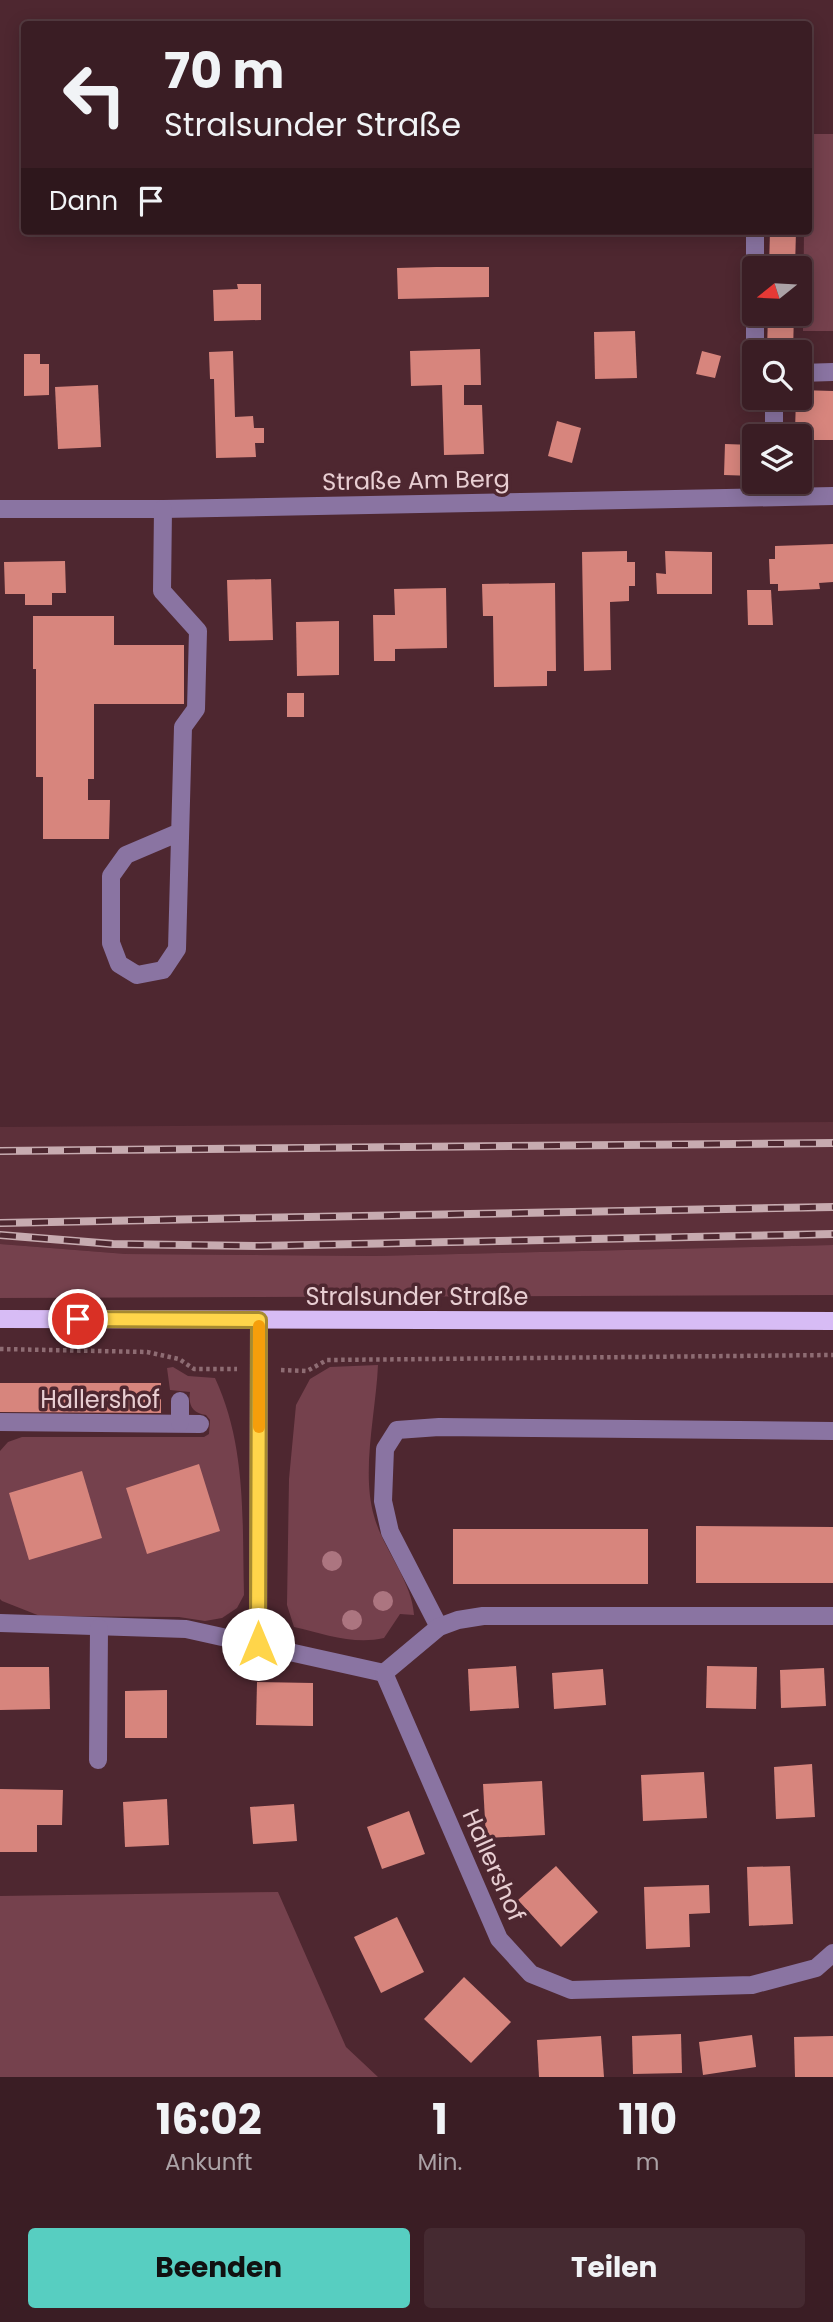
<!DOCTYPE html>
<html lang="de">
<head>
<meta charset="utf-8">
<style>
	body { margin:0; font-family:Poppins,sans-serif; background:#452a31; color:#f1f3f6; height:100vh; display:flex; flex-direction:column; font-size:26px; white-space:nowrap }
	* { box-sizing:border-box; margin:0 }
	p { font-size:23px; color:#aba2a6 }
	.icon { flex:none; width:38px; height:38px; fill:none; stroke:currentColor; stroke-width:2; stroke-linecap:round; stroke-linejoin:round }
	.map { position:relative; height:2077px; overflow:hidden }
	.side { display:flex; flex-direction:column; background:#3a1d24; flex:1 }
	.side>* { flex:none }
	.top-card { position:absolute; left:21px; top:21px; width:791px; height:214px; border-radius:7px; box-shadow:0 4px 18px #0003,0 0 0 2px #543b41; background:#3a1d24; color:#f1f3f6; overflow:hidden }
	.needle { width:46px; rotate:252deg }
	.tools { position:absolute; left:742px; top:256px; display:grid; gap:14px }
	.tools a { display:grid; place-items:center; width:70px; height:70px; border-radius:7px; background:#3a1d24; box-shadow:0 4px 18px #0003,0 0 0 2px #543b41; font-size:35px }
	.pin { position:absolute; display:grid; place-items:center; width:60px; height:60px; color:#fff; margin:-30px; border:4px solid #fff; border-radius:50%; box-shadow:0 2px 7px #0007 }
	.me { position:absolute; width:77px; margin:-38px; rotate:0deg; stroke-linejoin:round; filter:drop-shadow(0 0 5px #0008) }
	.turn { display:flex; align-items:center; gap:24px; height:147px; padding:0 28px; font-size:32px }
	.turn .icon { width:91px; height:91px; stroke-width:2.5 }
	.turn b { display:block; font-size:49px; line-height:60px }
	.then { display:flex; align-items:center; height:66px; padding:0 28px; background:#0003; gap:14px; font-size:26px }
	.eta { display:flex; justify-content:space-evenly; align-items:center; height:119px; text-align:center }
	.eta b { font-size:42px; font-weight:700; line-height:49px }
	.action { display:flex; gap:14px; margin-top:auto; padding:14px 28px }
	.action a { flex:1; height:80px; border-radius:7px; background:#57cec1; color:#111; font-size:28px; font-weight:700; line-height:80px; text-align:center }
	.action a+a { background:#452a31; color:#f1f3f6 }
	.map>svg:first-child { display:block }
</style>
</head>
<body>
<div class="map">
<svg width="833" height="2077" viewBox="0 0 833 2077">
	<rect width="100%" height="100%" fill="#4e2730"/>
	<!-- built -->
	<path fill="#5d303a" d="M833,1122V1245L375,1256L126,1254L0,1244V1127Z"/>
	<!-- green -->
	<g fill="#75414d">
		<path d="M809,134H833V331H803L804,231H808Z"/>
		<path d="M0,1244L126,1254L375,1256L833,1245V1295L0,1298Z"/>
		<path d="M378,1365C376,1412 361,1471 374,1516C383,1549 412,1581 414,1615L400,1614L384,1638C354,1645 324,1634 294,1627L287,1605L289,1479L296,1405L310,1379L330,1367Z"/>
		<path d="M173,1367L188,1376L215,1378C247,1447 242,1521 244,1595L237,1608L222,1618L205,1621L179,1617L40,1616L2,1601L0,1599V1451L8,1442L22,1437H204L209,1434L210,1420L206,1415C193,1413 188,1406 190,1392L170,1390L167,1368Z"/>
		<path d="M278,1892L346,2047L378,2077H0V1896Z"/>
	</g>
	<!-- building -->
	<g fill="#d7857d">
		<path d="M770,231H796L795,268H769Z"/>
		<path d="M436,267H489V297L398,299L397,268Z"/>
		<path d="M237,284H261V320L214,321L213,290L238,289Z"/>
		<path d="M768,313H794L793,352H767Z"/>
		<path d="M635,331L637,378L595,379L594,332Z"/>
		<path d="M480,349L481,385H464V405H482L484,454L444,455L442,385L411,386L410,351Z"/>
		<path d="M233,351L235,417L253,416L254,428H264V443H255L256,457L216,458L214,379H210L209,352Z"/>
		<path d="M702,351L721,356L715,378L696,374Z"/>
		<path d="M24,354H40V364H49V395L24,396Z"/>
		<path d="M98,385L101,447L58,449L55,387Z"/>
		<path d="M800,390L833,391V440H811V431H795L796,397H800Z"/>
		<path d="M557,421L581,428L572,463L548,456Z"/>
		<path d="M725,444L754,445V476L724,475Z"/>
		<path d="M833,544V582L819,583L820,589L778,591V584H770L769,559H775V546Z"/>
		<path d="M627,551V562H635V586H629V601L610,602L611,670L584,671L582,552Z"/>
		<path d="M665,551L712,552V594H657L656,573L666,574Z"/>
		<path d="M65,561L66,593H52V605H25V594H5L4,562Z"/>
		<path d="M271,579L273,640L229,641L227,580Z"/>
		<path d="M555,583L556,671H547V686L494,687L493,616H483L482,584Z"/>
		<path d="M446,588L447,648L395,649V661H374L373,615H395L394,589Z"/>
		<path d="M747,590H771L773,625H748Z"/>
		<path d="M33,616H114V645H184V704H94V779H88V800H110L109,839H43V777H36V669H33Z"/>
		<path d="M339,621V675L297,676L296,622Z"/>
		<rect x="287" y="693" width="17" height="24"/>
		<path d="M0,1383H161V1413L0,1412Z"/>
		<path d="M199,1464L220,1531L147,1554L126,1488Z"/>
		<path d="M82,1471L102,1538L29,1560L9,1493Z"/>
		<path d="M696,1526L833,1527V1583H696Z"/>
		<rect x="453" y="1529" width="195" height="55"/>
		<path d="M516,1666L519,1708L470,1711L468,1669Z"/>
		<path d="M707,1666L757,1667L756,1709L706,1708Z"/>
		<path d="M0,1667H49L50,1709L0,1710Z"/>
		<path d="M824,1668L826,1706L781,1708L780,1670Z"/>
		<path d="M603,1669L606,1705L554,1709L552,1673Z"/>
		<path d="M257,1682L313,1683V1726L256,1725Z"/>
		<path d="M167,1690V1738H125V1691Z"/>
		<path d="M812,1764L815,1817L776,1819L774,1767Z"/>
		<path d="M704,1772L707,1818L643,1821L641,1775Z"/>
		<path d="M542,1781L545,1835L486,1838L483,1784Z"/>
		<path d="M0,1789L63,1790L62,1825H37V1852H0Z"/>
		<path d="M167,1799L169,1845L125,1847L123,1802Z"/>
		<path d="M294,1804L297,1841L253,1844L250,1807Z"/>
		<path d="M409,1811L425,1854L382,1869L367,1827Z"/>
		<path d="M556,1866L598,1912L561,1947L518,1900Z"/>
		<path d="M790,1866L793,1924L749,1926L747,1867Z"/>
		<path d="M709,1885L710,1913L689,1914L690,1947L646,1949L644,1887Z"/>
		<path d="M397,1917L424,1972L381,1993L354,1937Z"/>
		<path d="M464,1977L511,2022L471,2063L424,2019Z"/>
		<path d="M681,2034L682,2073L633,2074L632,2036Z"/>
		<path d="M752,2035L756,2067L703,2075L699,2042Z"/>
		<path d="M601,2036L604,2077H539L537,2040Z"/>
		<path d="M833,2036V2077H795L794,2037Z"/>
	</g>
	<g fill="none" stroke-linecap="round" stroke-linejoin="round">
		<!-- path -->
		<g stroke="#8e6c73" stroke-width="4.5" stroke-dasharray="3.5 3.5" stroke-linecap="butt">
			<path d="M0,1349L147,1352L179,1359L194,1369H237"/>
			<path d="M281,1370L307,1371L327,1360L833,1355"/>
		</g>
		<!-- minor -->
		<g stroke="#8a74a2" stroke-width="18">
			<path d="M755,268V231"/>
			<path d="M755,352V313"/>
			<path d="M800,373L833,372"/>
			<path d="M774,397V436"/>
			<path d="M0,509H163L833,496"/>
			<path d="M163,509L162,591L198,631L196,709L183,727L177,949L163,970L137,975L119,964L111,943V876L126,855L180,832"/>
			<path d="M0,1422L200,1424"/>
			<path d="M180,1423V1401"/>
			<path d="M0,1623L186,1629L384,1673"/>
			<path d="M439,1627L390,1532L383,1501L385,1449L397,1430L439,1427L833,1431"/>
			<path d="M258,1644L259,1320"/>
			<path d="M384,1673L499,1939L531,1974L571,1990L752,1985L816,1968L833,1953"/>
			<path d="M384,1673L439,1627L458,1620L483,1616H833"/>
			<path d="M98,1760L99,1628"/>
		</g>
		<!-- major -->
		<path stroke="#d7bcf5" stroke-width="18" d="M0,1319L833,1321"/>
		<defs>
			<g id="rail">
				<path d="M0,1151L833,1143"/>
				<path d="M0,1223L833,1207"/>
				<path d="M0,1235L113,1244L261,1246L833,1234"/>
			</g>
		</defs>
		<!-- rail casing -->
		<use href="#rail" stroke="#c7abb0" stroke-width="8"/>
		<!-- rail -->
		<use href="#rail" stroke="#4e2730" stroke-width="5" stroke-dasharray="16" stroke-linecap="butt"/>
	</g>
	<!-- trees -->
	<g fill="#ac7580">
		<circle cx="332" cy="1561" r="10"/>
		<circle cx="383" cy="1601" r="10"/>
		<circle cx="352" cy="1620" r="10"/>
	</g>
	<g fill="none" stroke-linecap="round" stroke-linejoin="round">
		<defs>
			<path id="route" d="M78,1319L259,1320L258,1644"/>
		</defs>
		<!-- route casing -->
		<use href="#route" stroke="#a68a30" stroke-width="18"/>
		<!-- route -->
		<use href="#route" stroke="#ffd54a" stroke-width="12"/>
		<!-- slow -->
		<path stroke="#f59e0b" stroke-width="12" d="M259,1427V1326"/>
	</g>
	<g text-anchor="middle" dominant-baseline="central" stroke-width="7" stroke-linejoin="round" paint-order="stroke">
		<!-- street labels -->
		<g font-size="24" fill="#e8ced2" stroke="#4e2730">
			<text transform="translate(416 480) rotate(-1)">Straße Am Berg</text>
			<text x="417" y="1296">Stralsunder Straße</text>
			<text x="100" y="1399">Hallershof</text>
			<text transform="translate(494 1865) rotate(66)">Hallershof</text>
		</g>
	</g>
</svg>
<div class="tools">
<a><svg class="needle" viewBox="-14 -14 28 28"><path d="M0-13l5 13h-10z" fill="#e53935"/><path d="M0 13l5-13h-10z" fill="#aba2a6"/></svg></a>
<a><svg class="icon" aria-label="search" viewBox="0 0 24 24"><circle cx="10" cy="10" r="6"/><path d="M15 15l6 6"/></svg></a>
<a><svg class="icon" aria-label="layers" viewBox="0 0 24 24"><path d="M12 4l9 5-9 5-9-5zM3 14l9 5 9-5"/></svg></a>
</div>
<div class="pin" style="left:78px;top:1319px;background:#d93025"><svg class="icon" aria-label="arrive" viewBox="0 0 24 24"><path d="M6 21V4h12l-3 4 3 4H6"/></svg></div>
<svg class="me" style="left:258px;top:1644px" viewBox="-20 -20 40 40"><circle r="19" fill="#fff"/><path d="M0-13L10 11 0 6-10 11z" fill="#ffd54a"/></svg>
<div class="top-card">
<div class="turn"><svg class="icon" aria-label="left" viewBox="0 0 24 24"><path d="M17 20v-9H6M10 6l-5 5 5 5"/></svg><div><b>70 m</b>Stralsunder Straße</div></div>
<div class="then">Dann<svg class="icon" aria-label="arrive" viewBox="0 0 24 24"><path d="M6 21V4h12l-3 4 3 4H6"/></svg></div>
</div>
</div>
<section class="side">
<div class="eta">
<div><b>16:02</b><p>Ankunft</p></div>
<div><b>1</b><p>Min.</p></div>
<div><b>110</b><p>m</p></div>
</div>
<div class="action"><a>Beenden</a><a>Teilen</a></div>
</section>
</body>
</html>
